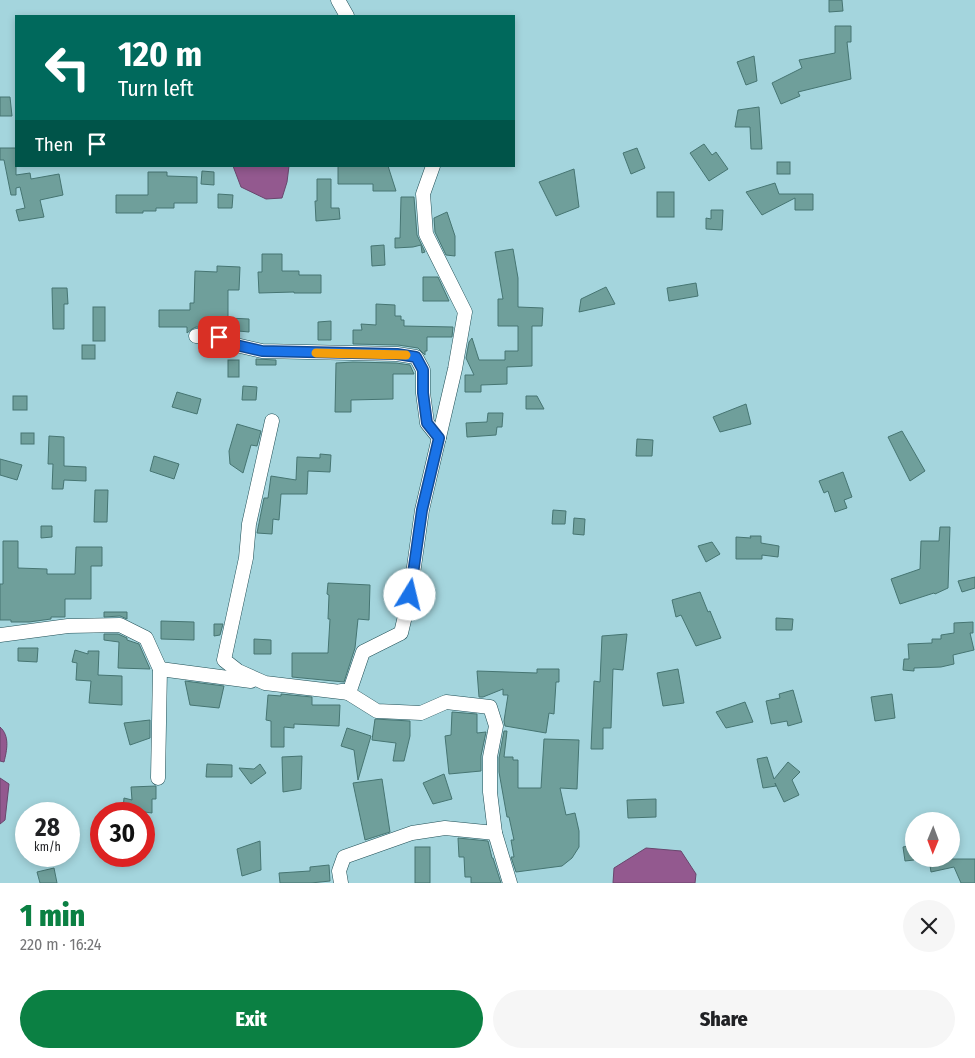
<!DOCTYPE html>
<html lang="en">
<head>
<meta charset="utf-8">
<style>
	body { margin:0; font-family:"Fira Sans Condensed",sans-serif; background:#f6f6f6; color:#202124; height:100vh; display:flex; flex-direction:column; font-size:19px; white-space:nowrap }
	* { box-sizing:border-box; margin:0 }
	p { font-size:16px; color:#757577 }
	.icon { flex:none; width:28px; height:28px; fill:none; stroke:currentColor; stroke-width:2; stroke-linecap:round; stroke-linejoin:round }
	.map { position:relative; height:883px; overflow:hidden }
	.side { display:flex; flex-direction:column; background:#fff; flex:1 }
	.side>* { flex:none }
	.banner { position:absolute; left:15px; top:15px; width:500px; height:152px; border-radius:0px; box-shadow:0 2px 8px #0003; background:#00695c; color:#fff; overflow:hidden }
	.needle { width:32px; rotate:181deg }
	.buttons { position:absolute; left:905px; top:812px; display:grid; gap:10px }
	.buttons a { display:grid; place-items:center; width:55px; height:55px; border-radius:50%; background:#fff; box-shadow:0 2px 8px #0003; font-size:25px }
	.speed { position:absolute; left:15px; top:802px; display:flex; gap:10px; font-size:25px; font-weight:700; text-align:center }
	.speed>* { display:grid; place-content:center; width:65px; height:65px; border-radius:50%; background:#fff; box-shadow:0 2px 8px #0003; line-height:1 }
	.speed small { font-size:12px; font-weight:400 }
	.speed .limit { border:8px solid #d22; background:#fff; color:#111 }
	.pin { position:absolute; display:grid; place-items:center; width:42px; height:42px; color:#fff; margin:-21px; border-radius:10px; box-shadow:0 2px 8px #0006 }
	.me { position:absolute; width:55px; margin:-28px; rotate:9deg; stroke-linejoin:round; filter:drop-shadow(0 0 4px #0008) }
	.turn { display:flex; align-items:center; gap:18px; height:105px; padding:0 20px; font-size:22px }
	.turn .icon { width:65px; height:65px; stroke-width:2.5 }
	.turn b { display:block; font-size:35px; line-height:42px }
	.then { display:flex; align-items:center; height:48px; padding:0 20px; background:#0003; gap:10px; font-size:19px }
	.round { display:grid; place-items:center; flex:none; width:52px; height:52px; border-radius:26px; background:#f6f6f6 }
	.headline { display:flex; align-items:center; justify-content:space-between; height:85px; padding:0 20px }
	h1 { font-size:30px; font-weight:800; line-height:38px; color:#0b8043 }
	.button { display:flex; gap:10px; margin-top:auto; padding:10px 20px }
	.button a { flex:1; height:58px; border-radius:30px; background:#0b8043; color:#fff; font-size:20px; font-weight:800; line-height:58px; text-align:center }
	.button a+a { background:#f6f6f6; color:#202124 }
	.map>svg:first-child { display:block }
</style>
</head>
<body>
<div class="map">
<svg width="975" height="883" viewBox="0 0 975 883">
	<rect width="100%" height="100%" fill="#a4d5dd"/>
	<!-- water -->
	<g fill="#93598f" stroke="#69466d">
		<path d="M233,166H289L287,182L282,198L266,199L241,187Z"/>
		<path d="M0,727C10,736 7,750 4,762L0,761Z"/>
		<path d="M0,778L9,784L5,820L0,824Z"/>
		<path d="M646,848L681,851L696,874L695,883H613L614,868Z"/>
	</g>
	<!-- building -->
	<g fill="#6f9f9b" stroke="#467572">
		<path d="M829,0H842L843,11L829,12Z"/>
		<path d="M835,26H851V42H847L851,79L798,92L800,96L781,104L772,83L802,68L799,60L835,53Z"/>
		<path d="M754,56L757,81L746,85L737,62Z"/>
		<path d="M0,97H10L12,116H0Z"/>
		<path d="M759,107L762,149H751L750,127H735L738,110Z"/>
		<path d="M704,144L712,155L716,152L728,169L709,181L690,153Z"/>
		<path d="M0,148H16V175L30,173L31,179L59,174L63,195L40,200L44,217L19,221L16,210L25,208L20,187L16,188V195H11L4,160H0Z"/>
		<path d="M637,148L645,168L631,174L623,153Z"/>
		<rect x="777" y="162" width="13" height="12"/>
		<path d="M338,166H388L396,191H373V184H338Z"/>
		<path d="M574,169L579,207L556,216L539,182Z"/>
		<path d="M202,171L214,172V185L201,184Z"/>
		<path d="M148,172H167V176L197,177V203H174V208H156V211H143V213H116V195H148Z"/>
		<path d="M317,179H331V208H339L340,219L316,221L315,201H317Z"/>
		<path d="M775,183L779,194H813V210H795V198L762,215L746,192Z"/>
		<rect x="657" y="192" width="17" height="25"/>
		<path d="M218,194L233,195L232,208H218Z"/>
		<path d="M401,197H414L417,235L425,252L422,253L421,245L413,247L395,248V238H400Z"/>
		<path d="M711,210H723L722,230L706,229V218L711,219Z"/>
		<path d="M447,212L455,236V256L446,255L435,232L434,218Z"/>
		<path d="M384,245L385,265L372,266L371,246Z"/>
		<path d="M513,249L518,278V307L543,308L542,326H532V366L507,367V384L481,385V392H465V375H474L466,358L469,342L472,338L479,360H505V351H518V326H498V299H503L495,252Z"/>
		<path d="M262,254H282V271H299V275H321V293H294V292L259,293L258,272H262Z"/>
		<path d="M217,266L240,267L239,290H228V318L249,319V332L196,327L192,329L187,333V327H159V310H190V303H194L195,271L217,272Z"/>
		<path d="M423,277H438L449,301H423Z"/>
		<path d="M696,283L698,296L669,301L667,288Z"/>
		<path d="M606,287L615,304L579,312L581,299Z"/>
		<path d="M52,288H67L68,304H64V329H53Z"/>
		<path d="M376,304L395,305V316H401V320H404V326L453,327L452,337H427V351H425V355L418,348L398,345L353,344V330H362L361,324L376,325Z"/>
		<rect x="93" y="307" width="12" height="34"/>
		<path d="M331,321V340H318V322Z"/>
		<rect x="82" y="345" width="13" height="14"/>
		<path d="M201,345L215,346V348L200,349Z"/>
		<path d="M256,359L276,360V365H256Z"/>
		<rect x="228" y="360" width="11" height="17"/>
		<path d="M353,362L396,363L410,365L414,374H393V399L351,400V412H335L336,363Z"/>
		<path d="M243,386L257,387L256,400H242Z"/>
		<path d="M177,392L201,399L197,414L172,407Z"/>
		<rect x="13" y="396" width="14" height="14"/>
		<path d="M526,396H537L544,409H526Z"/>
		<path d="M746,404L751,424L720,432L713,417Z"/>
		<path d="M488,413H503L502,427H497L496,435L467,437L466,423L487,422Z"/>
		<path d="M237,424L261,431L257,446L251,445L243,473L230,464L229,451Z"/>
		<path d="M902,431L925,471L910,481L888,437Z"/>
		<rect x="21" y="433" width="13" height="11"/>
		<path d="M49,436L64,437V466L86,467V481L64,480L63,489H52L53,464H48Z"/>
		<path d="M637,439L653,440L652,456H636Z"/>
		<path d="M320,454L331,455L330,472L308,471L307,494H281L279,520L273,519L272,534L257,533L264,498H268L271,476L296,480L297,457L320,458Z"/>
		<path d="M154,456L179,464L174,479L150,471Z"/>
		<path d="M0,459L22,465L17,480L0,475Z"/>
		<path d="M843,472L852,497L844,500L847,508L835,512L828,491L824,493L819,481Z"/>
		<path d="M95,490H108L107,522H94Z"/>
		<path d="M553,510L566,511L565,524H552Z"/>
		<path d="M574,518L585,519L584,535L573,534Z"/>
		<path d="M41,526H52V537L41,538Z"/>
		<path d="M940,527H950L948,588L935,594L934,593L900,604L891,579L920,569L921,541H939Z"/>
		<path d="M750,536H761V543L779,546L778,557L762,555V559H736V537L751,538Z"/>
		<path d="M3,541H18V568L47,569V574H75L76,547H102V566H91V599H65V617H51V619L29,622H11V620H0V584H3Z"/>
		<path d="M712,542L720,554L706,562L698,546Z"/>
		<path d="M975,577V588L962,592L958,581Z"/>
		<path d="M328,583L370,585L369,620L358,619L355,648L344,682L292,677V653H328L330,619H328L329,595L327,594Z"/>
		<path d="M700,592L708,612L710,611L721,638L696,646L681,615L676,617L672,600Z"/>
		<path d="M104,612H127V619L120,616L104,617Z"/>
		<path d="M776,618L793,619L792,630H776Z"/>
		<path d="M161,621L194,622V640L161,639Z"/>
		<path d="M973,622V633H970L974,650L953,655L954,664L941,667L914,668V671L903,670L904,659H909L908,644L932,643V639H941V635L954,633V623Z"/>
		<path d="M214,624H223L220,635L214,636Z"/>
		<path d="M104,634H118L127,638V640L139,644L150,669L118,668L119,642L104,640Z"/>
		<path d="M627,634L623,670L613,669L611,728H603V749H591L594,681L600,682L602,636Z"/>
		<path d="M254,639L271,640V654H254Z"/>
		<path d="M18,648H38L37,662L18,661Z"/>
		<path d="M75,650L88,654V651H99L98,675L122,676V705L89,703L91,681L76,680L77,663L72,662Z"/>
		<path d="M537,669H559V682H556L554,714L549,713L546,733L505,726L504,721L508,695H503V689L483,697H479L477,671L537,673Z"/>
		<path d="M678,669L684,703L663,706L657,673Z"/>
		<path d="M185,681L224,686L219,708L190,705Z"/>
		<path d="M793,690L802,722L788,726L787,721L771,724L766,701L780,698L779,694Z"/>
		<path d="M281,694L312,697V705H340L339,726L294,724V728L284,727V747H271V721L266,720L268,695L281,696Z"/>
		<path d="M892,694L895,718L875,721L871,697Z"/>
		<path d="M745,702L753,722L726,728L716,712Z"/>
		<path d="M452,712L477,714V733L486,732L481,756V771L449,774L445,736L451,735Z"/>
		<path d="M375,719L410,721V736L404,761H393L396,743L372,740Z"/>
		<path d="M150,720V738L130,745L124,723Z"/>
		<path d="M347,728L371,736L358,780L354,750L341,746Z"/>
		<path d="M504,731H507L504,757H513V760H518V788H541L544,739L579,740L577,789L560,788L566,815L575,813L579,831V847L572,858L562,866L516,872L511,857H514L511,840H514L509,817H507L499,772V758Z"/>
		<path d="M302,756L301,789L283,792L282,757Z"/>
		<path d="M767,757L774,779L788,762L800,772L792,780L799,795L784,802L775,783L776,786L763,788L757,759Z"/>
		<path d="M207,764L232,765V777H206Z"/>
		<path d="M260,764L266,773L251,784L239,768L254,769Z"/>
		<path d="M444,774L452,799L433,804L423,783Z"/>
		<path d="M382,779L390,832L365,840L353,783Z"/>
		<path d="M156,786V799H152V813L123,809L124,798L132,800L131,787Z"/>
		<path d="M656,799V817L628,818L627,800Z"/>
		<path d="M458,838L488,841L492,858H493L501,883H471V877H465L464,857H459Z"/>
		<path d="M260,841L261,870L242,876L237,849Z"/>
		<path d="M914,845V860L905,861L903,847Z"/>
		<rect x="415" y="847" width="15" height="36"/>
		<path d="M929,859H975V883H961L954,867L931,872Z"/>
		<path d="M329,865L330,881L311,883H280L279,873L310,871V867Z"/>
		<path d="M54,868L57,883H40L37,872Z"/>
	</g>
	<g fill="none" stroke-linecap="round" stroke-linejoin="round">
		<defs>
			<g id="minor">
				<path d="M338,0L347,16"/>
				<path d="M196,336L219,337L236,345L262,351L397,354L416,357L423,370V393L427,423L439,438"/>
				<path d="M272,421L249,524L246,558L224,660L238,671L265,683L349,693L363,652L401,633L410,595L422,510L455,369L465,312L426,234L423,194L433,166"/>
				<path d="M0,635L68,626L120,625L146,638L160,669L158,778"/>
				<path d="M160,669L251,681"/>
				<path d="M341,691H345L377,711L421,713L446,702L490,707L496,726L490,757V792L495,833L510,883"/>
				<path d="M341,883L339,871L344,857L412,833L445,828L495,833"/>
			</g>
		</defs>
		<!-- minor casing -->
		<use href="#minor" stroke="#1f4e55" stroke-width="15"/>
		<!-- minor -->
		<use href="#minor" stroke="#fff" stroke-width="14"/>
	</g>
	<g fill="none" stroke-linecap="round" stroke-linejoin="round">
		<defs>
			<path id="route" d="M219,337L236,345L262,351L397,354L416,357L423,370V393L427,423L439,438L422,510L410,595"/>
		</defs>
		<!-- route casing -->
		<use href="#route" stroke="#114b97" stroke-width="12"/>
		<!-- route -->
		<use href="#route" stroke="#1a73e8" stroke-width="9"/>
		<!-- slow -->
		<path stroke="#f59e0b" stroke-width="9" d="M316,353L406,355"/>
	</g>
</svg>
<div class="buttons">
<a><svg class="needle" viewBox="-14 -14 28 28"><path d="M0-13l5 13h-10z" fill="#e53935"/><path d="M0 13l5-13h-10z" fill="#757577"/></svg></a>
</div>
<div class="speed"><div>28<small>km/h</small></div><div class="limit">30</div></div>
<div class="pin" style="left:219px;top:337px;background:#d93025"><svg class="icon" aria-label="arrive" viewBox="0 0 24 24"><path d="M6 21V4h12l-3 4 3 4H6"/></svg></div>
<svg class="me" style="left:410px;top:595px" viewBox="-20 -20 40 40"><circle r="19" fill="#fff"/><path d="M0-13L10 11 0 6-10 11z" fill="#1a73e8"/></svg>
<div class="banner">
<div class="turn"><svg class="icon" aria-label="left" viewBox="0 0 24 24"><path d="M17 20v-9H6M10 6l-5 5 5 5"/></svg><div><b>120 m</b>Turn left</div></div>
<div class="then">Then<svg class="icon" aria-label="arrive" viewBox="0 0 24 24"><path d="M6 21V4h12l-3 4 3 4H6"/></svg></div>
</div>
</div>
<section class="side">
<div class="headline"><div><h1>1 min</h1><p>220 m · 16:24</p></div><a class="round"><svg class="icon" aria-label="close" viewBox="0 0 24 24"><path d="M6 6l12 12M18 6L6 18"/></svg></a></div>
<div class="button"><a>Exit</a><a>Share</a></div>
</section>
</body>
</html>
